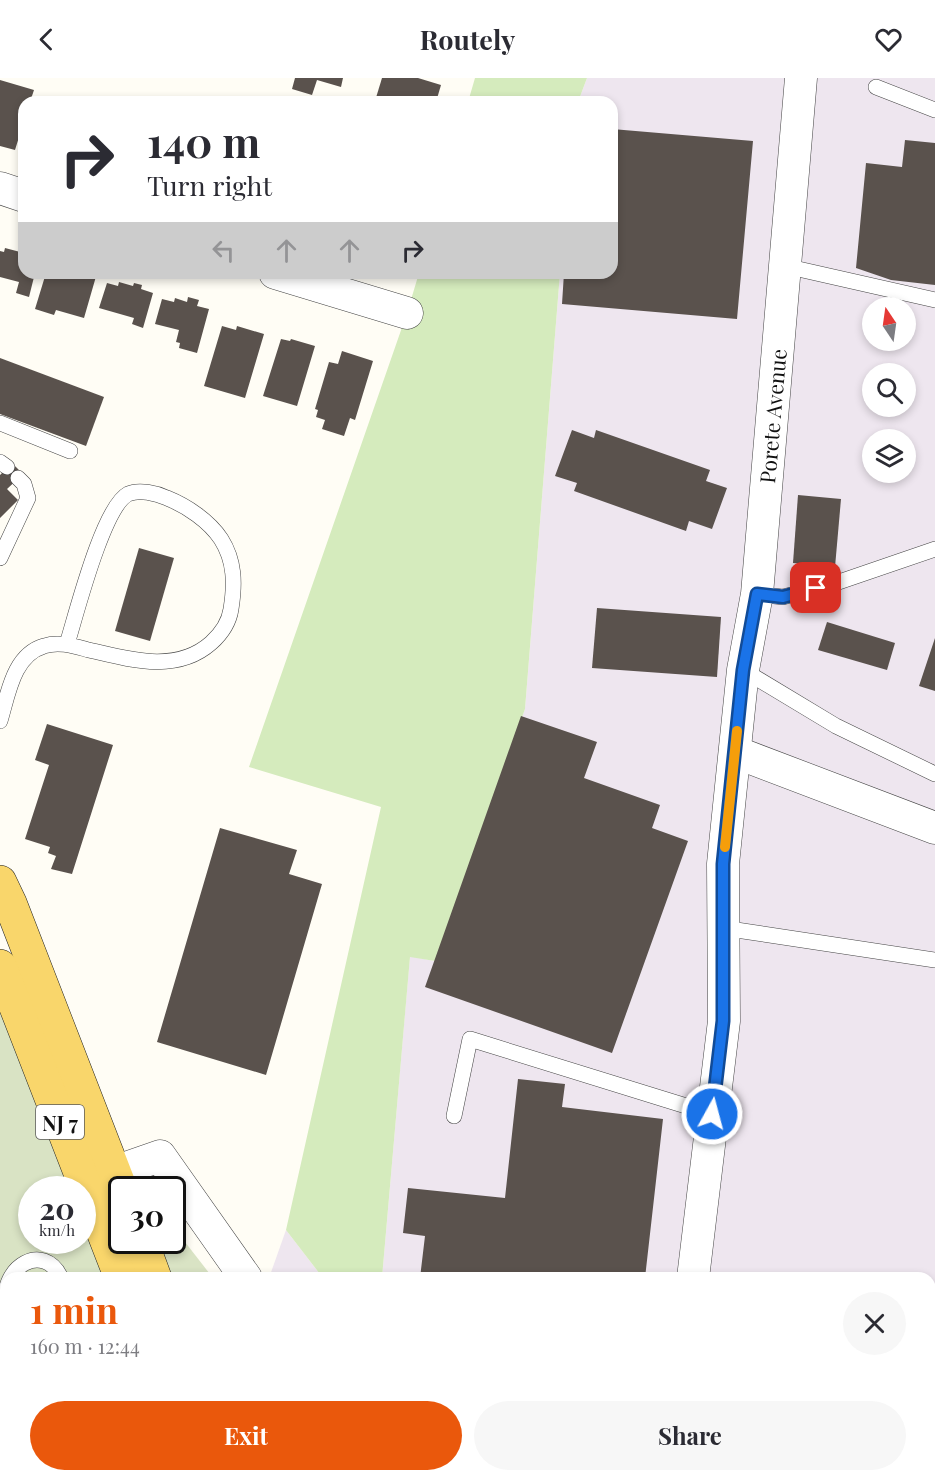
<!DOCTYPE html>
<html lang="en">
<head>
<meta charset="utf-8">
<style>
	body { margin:0; font-family:"Playfair Display",serif; background:#f7f7f7; color:#2b2b33; height:100vh; display:flex; flex-direction:column; font-size:22px; white-space:nowrap }
	* { box-sizing:border-box; margin:0 }
	p { font-size:20px; color:#7c7c81 }
	.icon { flex:none; width:33px; height:33px; fill:none; stroke:currentColor; stroke-width:2; stroke-linecap:round; stroke-linejoin:round }
	.map { position:relative; flex:1; overflow:hidden }
	.panel { position:absolute; left:0px; top:1194px; width:936px; height:210px; display:flex; flex-direction:column; background:#fff; border-radius:18px 18px 0 0; box-shadow:0 3px 9px #0003 }
	.panel>* { flex:none }
	.guide { position:absolute; left:18px; top:18px; width:600px; height:183px; border-radius:18px; box-shadow:0 3px 9px #0003; background:#fff; color:#2b2b33; overflow:hidden }
	.needle { width:39px; rotate:347deg }
	.buttons { position:absolute; left:862px; top:219px; display:grid; gap:12px }
	.buttons a { display:grid; place-items:center; width:54px; height:54px; border-radius:50%; background:#fff; box-shadow:0 3px 9px #0003; font-size:30px }
	.speed { position:absolute; left:18px; top:1098px; display:flex; gap:12px; font-size:30px; font-weight:700; text-align:center }
	.speed>* { display:grid; place-content:center; width:78px; height:78px; border-radius:50%; background:#fff; box-shadow:0 3px 9px #0003; line-height:1 }
	.speed small { font-size:15px; font-weight:400 }
	.speed .limit { border:3px solid #111; border-radius:9px; background:#fff; color:#111 }
	.pin { position:absolute; display:grid; place-items:center; width:51px; height:51px; color:#fff; margin:-26px; border-radius:12px; box-shadow:0 3px 9px #0006 }
	.me { position:absolute; width:66px; margin:-33px; rotate:7deg; stroke-linejoin:round; filter:drop-shadow(0 0 4px #0008) }
	.turn { display:flex; align-items:center; gap:21px; height:126px; padding:0 30px; font-size:27px }
	.turn .icon { width:78px; height:78px; stroke-width:2.5 }
	.turn b { display:block; font-size:42px; line-height:51px }
	.lanes { display:flex; align-items:center; height:57px; padding:0 30px; background:#0003; justify-content:center; gap:30px; direction:ltr }
	.lanes .off { opacity:.35 }
	.round { display:grid; place-items:center; flex:none; width:63px; height:63px; border-radius:32px; background:#f7f7f7 }
	.overview { display:flex; align-items:center; justify-content:space-between; height:102px; padding:0 30px }
	h1 { font-size:36px; font-weight:700; line-height:45px; color:#ea580c }
	.action { display:flex; gap:12px; margin-top:auto; padding:12px 30px }
	.action a { flex:1; height:69px; border-radius:36px; background:#ea580c; color:#fff; font-size:24px; font-weight:700; line-height:69px; text-align:center }
	.action a+a { background:#f7f7f7; color:#2b2b33 }
	header { display:flex; justify-content:space-between; align-items:center; height:78px; padding:0 30px; background:#fff; font-size:27px; font-weight:700 }
	.map>svg:first-child { display:block }
</style>
</head>
<body>
<header><svg class="icon" aria-label="back" viewBox="0 0 24 24"><path d="M15 5l-7 7 7 7"/></svg>Routely<svg class="icon" aria-label="heart" viewBox="0 0 24 24"><path d="M12 20l-8-8c-3-5 5-10 8-4 3-6 11-1 8 4z"/></svg></header>
<div class="map">
<svg width="935" height="1404" viewBox="0 0 935 1404">
	<rect width="100%" height="100%" fill="#fffdf5"/>
	<!-- industrial -->
	<g fill="#eee6ef" fill-rule="evenodd">
		<path d="M587,0H935V1404H358L354,1398H930V1200H382L410,878L434,883L525,631L560,195H612V24H578ZM873,230H906V262H873ZM873,296H906V328H873ZM873,362H906V394H873Z"/>
		<path d="M286,1152L323,1200H269Z"/>
	</g>
	<!-- green -->
	<g fill="#d5ebbd">
		<path d="M475,0H587L578,24H468Z"/>
		<path d="M419,195H560L525,631L435,883L410,879L382,1200H323L286,1152L381,729L249,689L407,235Z"/>
	</g>
	<!-- cemetery -->
	<g fill="#d9e3c4">
		<path d="M0,922L73,1111L32,1112V1162H82L83,1137L105,1200H6V1398H177L179,1404H0Z"/>
		<path d="M185,1164L213,1200H171L161,1172Z"/>
		<path d="M242,1398H354L358,1404H244Z"/>
	</g>
	<!-- building -->
	<g fill="#5a524d">
		<path d="M295,0H343L341,9L317,2L312,17L292,11Z"/>
		<path d="M382,0H418L441,7L436,24H380L375,23Z"/>
		<path d="M0,2L34,12L30,24H24V43L15,72L0,68Z"/>
		<path d="M612,51L753,63L737,241L562,226L564,195H612Z"/>
		<path d="M905,62L935,65V207L891,202L856,190L866,85L902,89Z"/>
		<path d="M5,170L24,175V195H35L29,219L16,215L19,204L0,199V173L4,174Z"/>
		<path d="M46,195H97L84,240L56,232L54,237L35,231Z"/>
		<path d="M119,204L133,208L134,205L142,207L141,211L153,215L143,250L132,246L134,240L99,230L107,205L118,208Z"/>
		<path d="M188,219L199,222L197,228L209,231L197,275L179,270L180,265L176,264L179,252L155,246L162,221L174,224L175,220L187,224Z"/>
		<path d="M222,248L236,252L237,248L264,256L245,320L204,308Z"/>
		<path d="M281,261L290,263L291,261L315,268L297,328L263,318Z"/>
		<path d="M342,273L373,283L355,342L350,340L344,358L322,351L325,342L316,339L318,332L315,331L329,284L338,286Z"/>
		<path d="M0,280L104,319L86,368L0,336Z"/>
		<path d="M572,352L594,360L596,352L710,392L706,403L727,410L712,451L689,443L686,453L574,413L577,405L555,398Z"/>
		<path d="M12,385L23,396L7,411L18,422L0,440V397Z"/>
		<path d="M798,417L841,421L835,489L793,485Z"/>
		<path d="M139,470L174,480L150,563L115,553Z"/>
		<path d="M597,530L721,539L717,599L592,590Z"/>
		<path d="M827,544L895,565L887,592L818,572Z"/>
		<path d="M935,560V613L919,608Z"/>
		<path d="M521,638L597,664L584,700L660,727L652,750L688,763L612,975L425,909Z"/>
		<path d="M47,646L113,667L72,796L51,791L56,778L48,775L50,769L25,761L49,687L35,682Z"/>
		<path d="M220,750L297,772L289,796L322,806L266,997L157,964Z"/>
		<path d="M518,1001L565,1006L562,1029L663,1041L645,1200H420L425,1158L403,1155L408,1110L505,1120Z"/>
		<path d="M489,1398H622L621,1404H493Z"/>
	</g>
	<g fill="none" stroke-linecap="round" stroke-linejoin="round">
		<defs>
			<g id="lane">
				<path d="M876,9L935,32"/>
				<path d="M785,188L935,222"/>
				<path d="M0,345L70,373"/>
				<path d="M0,384L7,389"/>
				<path d="M0,480L28,420L24,406L18,400"/>
				<path d="M757,516L783,519L833,506L935,471"/>
				<path d="M743,592L836,648L935,696"/>
				<path d="M0,643C8,617 13,577 44,568C59,563 74,568 89,572C128,581 176,596 211,565C221,556 229,545 231,531C235,506 235,483 221,461C209,443 187,428 167,420C156,415 139,411 128,416C103,429 76,537 67,566"/>
				<path d="M723,850L935,882"/>
				<path d="M454,1038L470,961L712,1036"/>
				<path d="M6,1228C0,1188 44,1163 61,1200"/>
				<path d="M0,1245L6,1240"/>
			</g>
			<g id="street">
				<path d="M0,110L24,118"/>
				<path d="M275,195L407,235"/>
				<path d="M735,674L935,750"/>
				<path d="M114,1094L160,1078L246,1200"/>
				<path d="M693,1200L724,943L723,786L743,592L757,516L801,0"/>
				<path d="M385,1398L389,1404"/>
				<path d="M669,1404L670,1398"/>
			</g>
			<g id="primary">
				<path d="M0,804L10,825L122,1114"/>
				<path d="M0,888L121,1200"/>
				<path d="M141,1162L155,1200"/>
				<path d="M194,1398L196,1404"/>
				<path d="M232,1398L234,1404"/>
			</g>
		</defs>
		<!-- lane casing -->
		<use href="#lane" stroke="#444" stroke-width="16"/>
		<!-- street casing -->
		<use href="#street" stroke="#444" stroke-width="33"/>
		<!-- primary casing -->
		<use href="#primary" stroke="#222" stroke-width="34"/>
		<!-- lane -->
		<use href="#lane" stroke="#fff" stroke-width="15"/>
		<!-- street -->
		<use href="#street" stroke="#fff" stroke-width="32"/>
		<!-- primary -->
		<use href="#primary" stroke="#f9d66b" stroke-width="33"/>
	</g>
	<g fill="none" stroke-linecap="round" stroke-linejoin="round">
		<defs>
			<path id="route" d="M712,1036L723,943V786L743,592L757,516L783,519L816,510"/>
		</defs>
		<!-- route casing -->
		<use href="#route" stroke="#114b97" stroke-width="15"/>
		<!-- route -->
		<use href="#route" stroke="#1a73e8" stroke-width="10"/>
		<!-- slow -->
		<path stroke="#f59e0b" stroke-width="10" d="M725,769L737,653"/>
	</g>
	<g text-anchor="middle" dominant-baseline="central" stroke-width="6" stroke-linejoin="round" paint-order="stroke">
		<!-- shield labels -->
		<rect fill="#fff" stroke="#585858" stroke-width="1.5" x="36" y="1027" width="48" height="34" rx="4.5"/>
		<g font-size="20" font-weight="bold" fill="#111">
			<text x="60" y="1044">NJ 7</text>
		</g>
		<!-- street labels -->
		<g font-size="21" fill="#111" stroke="#fff">
			<text transform="translate(772 338) rotate(-85)">Porete Avenue</text>
		</g>
	</g>
</svg>
<div class="buttons">
<a><svg class="needle" viewBox="-14 -14 28 28"><path d="M0-13l5 13h-10z" fill="#e53935"/><path d="M0 13l5-13h-10z" fill="#7c7c81"/></svg></a>
<a><svg class="icon" aria-label="search" viewBox="0 0 24 24"><circle cx="10" cy="10" r="6"/><path d="M15 15l6 6"/></svg></a>
<a><svg class="icon" aria-label="layers" viewBox="0 0 24 24"><path d="M12 4l9 5-9 5-9-5zM3 14l9 5 9-5"/></svg></a>
</div>
<div class="speed"><div>20<small>km/h</small></div><div class="limit">30</div></div>
<div class="pin" style="left:816px;top:510px;background:#d93025"><svg class="icon" aria-label="arrive" viewBox="0 0 24 24"><path d="M6 21V4h12l-3 4 3 4H6"/></svg></div>
<svg class="me" style="left:712px;top:1036px" viewBox="-20 -20 40 40"><circle r="17" fill="#1a73e8" stroke="#fff" stroke-width="3"/><path d="M0-11L8 9 0 5-8 9z" fill="#fff"/></svg>
<div class="guide">
<div class="turn"><svg class="icon" aria-label="right" viewBox="0 0 24 24"><path d="M7 20v-9h11M14 6l5 5-5 5"/></svg><div><b>140 m</b>Turn right</div></div>
<div class="lanes"><svg class="icon off" aria-label="left" viewBox="0 0 24 24"><path d="M17 20v-9H6M10 6l-5 5 5 5"/></svg><svg class="icon off" aria-label="ahead" viewBox="0 0 24 24"><path d="M12 20V5M6 11l6-6 6 6"/></svg><svg class="icon off" aria-label="ahead" viewBox="0 0 24 24"><path d="M12 20V5M6 11l6-6 6 6"/></svg><svg class="icon" aria-label="right" viewBox="0 0 24 24"><path d="M7 20v-9h11M14 6l5 5-5 5"/></svg></div>
</div>
<section class="panel">
<div class="overview"><div><h1>1 min</h1><p>160 m · 12:44</p></div><a class="round"><svg class="icon" aria-label="close" viewBox="0 0 24 24"><path d="M6 6l12 12M18 6L6 18"/></svg></a></div>
<div class="action"><a>Exit</a><a>Share</a></div>
</section>
</div>
</body>
</html>
